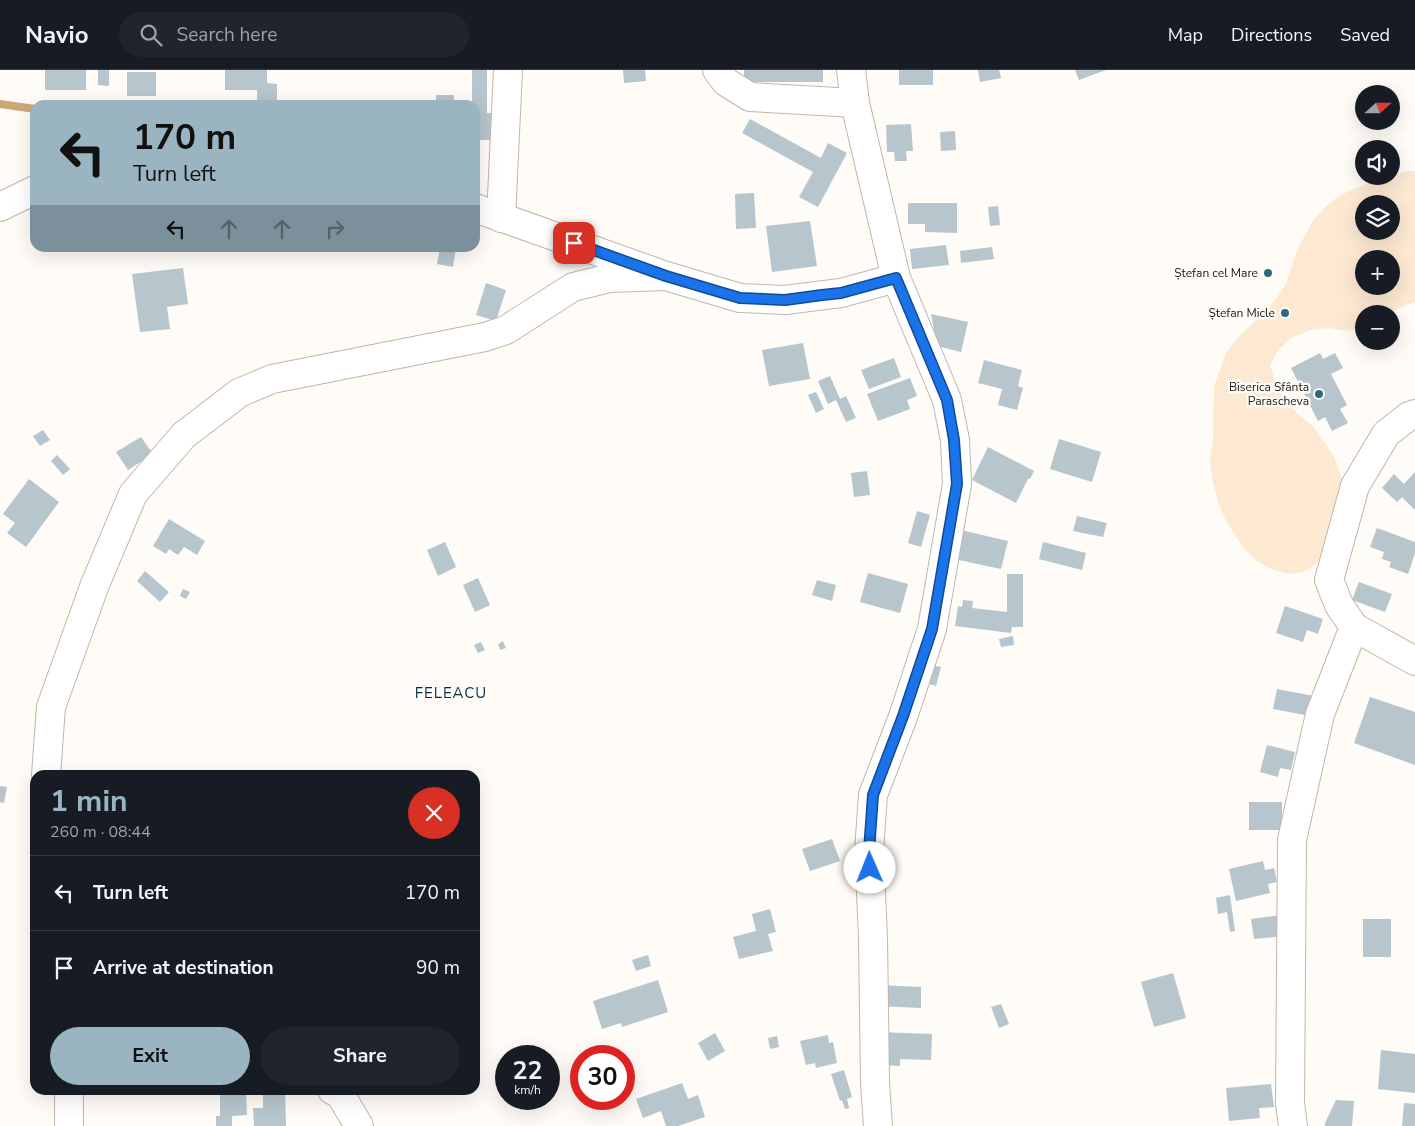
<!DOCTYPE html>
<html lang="en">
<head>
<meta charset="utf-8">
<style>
	body { margin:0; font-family:"Nunito Sans",sans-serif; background:#20242c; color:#f1f3f6; height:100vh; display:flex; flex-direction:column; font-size:19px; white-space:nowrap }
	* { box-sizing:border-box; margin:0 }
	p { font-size:16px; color:#9ea1a6 }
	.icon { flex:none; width:28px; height:28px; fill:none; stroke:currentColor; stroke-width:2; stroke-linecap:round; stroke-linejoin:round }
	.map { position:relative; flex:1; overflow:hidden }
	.drawer { position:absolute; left:30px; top:700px; width:450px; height:325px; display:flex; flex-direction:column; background:#171b24; border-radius:15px; box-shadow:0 5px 20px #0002 }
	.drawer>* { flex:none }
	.banner { position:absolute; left:30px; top:30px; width:450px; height:152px; border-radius:15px; box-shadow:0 5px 20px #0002; background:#9ab4c2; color:#111; overflow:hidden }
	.needle { width:32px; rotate:69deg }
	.fabs { position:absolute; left:1355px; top:15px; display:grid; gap:10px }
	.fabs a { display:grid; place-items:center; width:45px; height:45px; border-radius:50%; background:#171b24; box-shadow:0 5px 20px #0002; font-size:25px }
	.speed { position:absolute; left:495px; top:975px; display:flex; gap:10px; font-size:25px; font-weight:700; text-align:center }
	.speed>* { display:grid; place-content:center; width:65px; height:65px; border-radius:50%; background:#171b24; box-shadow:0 5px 20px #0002; line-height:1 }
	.speed small { font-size:12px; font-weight:400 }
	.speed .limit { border:8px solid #d22; background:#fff; color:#111 }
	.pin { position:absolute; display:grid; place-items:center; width:42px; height:42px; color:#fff; margin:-21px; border-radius:10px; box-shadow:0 2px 8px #0006 }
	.me { position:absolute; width:55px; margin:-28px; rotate:359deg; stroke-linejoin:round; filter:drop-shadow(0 0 4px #0008) }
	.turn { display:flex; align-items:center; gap:18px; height:105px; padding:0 20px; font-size:22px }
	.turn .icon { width:65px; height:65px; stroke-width:2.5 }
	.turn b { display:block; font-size:35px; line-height:42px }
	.lanes { display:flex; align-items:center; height:48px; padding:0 20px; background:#0003; justify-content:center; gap:25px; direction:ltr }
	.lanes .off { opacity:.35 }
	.round { display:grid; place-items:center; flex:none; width:52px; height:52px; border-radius:26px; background:#20242c }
	.head { display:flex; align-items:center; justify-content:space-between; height:85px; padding:0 20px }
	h1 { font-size:30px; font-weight:700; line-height:38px; color:#9ab4c2 }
	.action { display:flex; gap:10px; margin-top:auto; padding:10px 20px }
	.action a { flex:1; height:58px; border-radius:30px; background:#9ab4c2; color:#111; font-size:20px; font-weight:700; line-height:58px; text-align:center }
	.action a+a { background:#20242c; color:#f1f3f6 }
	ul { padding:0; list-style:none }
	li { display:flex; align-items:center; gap:15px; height:75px; padding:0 20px; border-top:1px solid #363941 }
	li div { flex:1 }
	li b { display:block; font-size:19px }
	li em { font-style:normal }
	header { display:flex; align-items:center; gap:30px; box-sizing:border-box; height:70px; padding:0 25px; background:#171b24; border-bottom:1px solid #363941 }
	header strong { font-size:24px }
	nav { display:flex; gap:28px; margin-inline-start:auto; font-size:18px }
	.search { width:350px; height:45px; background:#20242c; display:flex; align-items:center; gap:12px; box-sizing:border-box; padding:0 18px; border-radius:28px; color:#9ea1a6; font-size:19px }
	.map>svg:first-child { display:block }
</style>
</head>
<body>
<header>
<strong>Navio</strong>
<div class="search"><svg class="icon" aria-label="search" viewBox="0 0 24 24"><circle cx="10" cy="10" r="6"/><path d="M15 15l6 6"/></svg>Search here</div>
<nav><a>Map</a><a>Directions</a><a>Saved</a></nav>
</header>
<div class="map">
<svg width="1415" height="1056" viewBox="0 0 1415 1056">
	<rect width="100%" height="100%" fill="#fffbf6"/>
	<!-- green -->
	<path fill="#fde9d2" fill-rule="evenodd" d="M1409,101H1415V232L1398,238L1390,244H1364V257L1348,261L1329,258L1311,260L1293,267L1279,279L1270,295L1276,314L1284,330L1298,344L1313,356L1334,386L1344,415L1323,486L1313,496L1303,502L1290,504L1273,500L1257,491L1244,479L1225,449L1218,432L1212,408L1210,389L1213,371L1214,316L1226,283L1237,268L1264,243L1276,229L1286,214L1297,180L1314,149L1326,136L1340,125L1386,106H1391V104ZM1364,134H1391V161H1364ZM1364,189H1391V216H1364Z"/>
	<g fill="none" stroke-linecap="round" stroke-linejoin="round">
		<!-- stream -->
		<path stroke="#cda779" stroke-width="8" d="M0,34L35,39"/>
	</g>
	<!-- building -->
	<g fill="#b7c5cd">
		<rect x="45" y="0" width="41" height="20"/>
		<path d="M98,0H109V16L98,15Z"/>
		<path d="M225,0H267V13L277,14V35H257V20H225Z"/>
		<path d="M472,0H487V43H491V70H475V35H472Z"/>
		<path d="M623,0H645L646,11L624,13Z"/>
		<rect x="744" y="0" width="79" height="12"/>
		<rect x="899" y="0" width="34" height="15"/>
		<path d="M978,0H999L1001,8L980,12Z"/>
		<path d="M1075,0H1106L1079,10Z"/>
		<rect x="127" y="2" width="29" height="24"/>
		<rect x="436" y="25" width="18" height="10"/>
		<path d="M750,49L821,88L828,73L847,83L818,137L799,127L813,102L742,63Z"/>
		<path d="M911,54L913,81H906L907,91H895L894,82H887L886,55Z"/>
		<path d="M955,61L956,80L941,81L940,62Z"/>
		<path d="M754,123L756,158L736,159L735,124Z"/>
		<path d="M908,133H957V163L925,162V154H908Z"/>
		<path d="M998,136L1000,155L990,156L988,137Z"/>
		<path d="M810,151L817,196L772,202L766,156Z"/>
		<path d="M946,175L949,195L912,199L910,179Z"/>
		<path d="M992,177L994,189L961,193L960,181Z"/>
		<path d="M440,178H456L453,197L437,194Z"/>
		<path d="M183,198L188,234L167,237L170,259L140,262L132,204Z"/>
		<path d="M486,213L506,220L496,251L476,245Z"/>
		<path d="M931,244L968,252L961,282L937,276Z"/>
		<path d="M803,273L810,309L769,316L762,280Z"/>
		<path d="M1320,283L1323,289L1335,283L1343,298L1331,304L1347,335L1340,339L1348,353L1332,361L1325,347L1318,351L1291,298Z"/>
		<path d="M894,288L901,307L869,319L861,300Z"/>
		<path d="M984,290L1022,300L1018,316L1023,318L1017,340L998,335L1002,319L978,313Z"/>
		<path d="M830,306L840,329L846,326L856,348L846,352L836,330L828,334L818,311Z"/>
		<path d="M910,308L917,326L907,330L910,339L878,351L867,324Z"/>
		<path d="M816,322L824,339L816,343L808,325Z"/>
		<path d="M43,360L50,370L40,376L33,366Z"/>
		<path d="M141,367L153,384L128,400L116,382Z"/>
		<path d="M1059,369L1101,382L1092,412L1050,399Z"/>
		<path d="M988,377L1034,401L1030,409H1028L1016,433L972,410Z"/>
		<path d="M57,385L70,399L63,405L51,391Z"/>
		<path d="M867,401L870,425L854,427L851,403Z"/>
		<path d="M1415,402V440L1402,427L1397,432L1382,418L1394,404L1404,414Z"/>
		<path d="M29,409L59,432L26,477L7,463L15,453L3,444Z"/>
		<path d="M917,441L930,445L921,477L908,473Z"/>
		<path d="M1077,446L1107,453L1103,467L1073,461Z"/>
		<path d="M169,449L205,471L197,485L184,477L178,485L169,479L166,484L153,476Z"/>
		<path d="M1377,458L1415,472V483L1408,504L1389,497L1391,492L1382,489L1384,482L1370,477Z"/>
		<path d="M961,460L1008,471L1001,499L954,489Z"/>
		<path d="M445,472L456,497L438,506L427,480Z"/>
		<path d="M1043,472L1086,483L1082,500L1039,489Z"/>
		<path d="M145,501L169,522L160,532L137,511Z"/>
		<path d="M868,503L908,514L900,543L860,532Z"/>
		<path d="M1007,504H1023V557H1012L1011,563L955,556L958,536L962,537L963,530L973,531L972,538L1007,542Z"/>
		<path d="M478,508L490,535L475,542L463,515Z"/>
		<path d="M817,510L836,515L832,531L812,525Z"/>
		<path d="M1359,512L1392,524L1385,542L1352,530Z"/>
		<path d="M183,519L190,522L186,529L180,526Z"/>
		<path d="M1285,536L1323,549L1318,564L1307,560L1303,572L1276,563Z"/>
		<path d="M1013,566L1014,575L1001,577L999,569Z"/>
		<path d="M503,571L506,578L500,580L498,574Z"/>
		<path d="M481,572L485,580L478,583L474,575Z"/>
		<path d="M927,594L941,597L936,616L922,612Z"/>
		<path d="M1277,619L1314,626L1310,646L1273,639Z"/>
		<path d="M1370,627L1415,642V695L1354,673Z"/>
		<path d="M1267,675L1295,682L1291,700L1280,698L1278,707L1260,702Z"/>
		<path d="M0,716L7,717L4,733L0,732Z"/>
		<rect x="1249" y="732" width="33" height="28"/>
		<path d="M832,769L840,791L810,801L802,779Z"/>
		<path d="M1263,791L1265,800L1274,798L1277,812L1268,814L1270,823L1236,831L1229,799Z"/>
		<path d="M1230,825L1235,861L1230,862L1227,842L1218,844L1216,828Z"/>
		<path d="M770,839L776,862L768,864L773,881L739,889L733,867L756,861L752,844Z"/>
		<path d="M1282,845L1284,866L1254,869L1251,849Z"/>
		<rect x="1363" y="849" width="28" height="38"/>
		<path d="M648,885L651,896L636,901L632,890Z"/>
		<path d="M1173,903L1186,948L1154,957L1141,912Z"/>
		<path d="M658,910L668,942L622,957L621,953L602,959L593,931Z"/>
		<path d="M877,915L921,917V938L876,936Z"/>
		<path d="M1001,934L1009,954L999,958L991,937Z"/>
		<path d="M879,962L932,964L931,990L900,989V996L878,995Z"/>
		<path d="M715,963L725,981L708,991L698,973Z"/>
		<path d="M828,965L829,973L833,972L837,993L816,998L815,993L806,995L800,971Z"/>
		<path d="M777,966L779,977L770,979L768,968Z"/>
		<path d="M1381,980L1415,984V1023L1378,1019Z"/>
		<path d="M844,1000L852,1027L847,1029L849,1038L845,1039L842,1030L840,1031L831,1004Z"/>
		<path d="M682,1013L688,1029L698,1025L705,1047L678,1056H666L661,1041L643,1048L636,1029Z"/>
		<path d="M1271,1014L1274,1037L1259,1038L1260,1048L1229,1051L1226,1018Z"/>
		<path d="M220,1020H246L247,1045L232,1046V1056H216V1046H220Z"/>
		<path d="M263,1020H285L286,1056H254L253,1038H263Z"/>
		<path d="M1336,1030L1354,1031L1352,1056H1325V1053Z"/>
		<path d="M1404,1033L1415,1034V1056H1402Z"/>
	</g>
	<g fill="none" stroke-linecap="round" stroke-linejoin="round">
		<defs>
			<g id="minor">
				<path d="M717,0L726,12L750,27L855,33"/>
				<path d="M851,0L855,33L896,208L947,330L955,370L957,414L932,559L903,647L873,725L869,781L873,867L875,1013L878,1056"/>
				<path d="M0,137L35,120"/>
				<path d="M475,138L666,206L740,228L785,230L841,223L896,208"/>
				<path d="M501,148L508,0"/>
				<path d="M1354,557L1415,591"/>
				<path d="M46,705L51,637L94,517L133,424L184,365L239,323L272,309L485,267L506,260L573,217L610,208L666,206"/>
				<path d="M69,1020V1056"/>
				<path d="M332,1020L340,1024L359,1056"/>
				<path d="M1293,1056L1290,1033L1292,770L1320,644L1354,557L1339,535L1329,510L1355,416L1386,364L1409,346L1415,344"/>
			</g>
		</defs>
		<!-- minor casing -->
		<use href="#minor" stroke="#c0b6aa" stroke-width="30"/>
		<!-- minor -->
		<use href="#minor" stroke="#fff" stroke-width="28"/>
	</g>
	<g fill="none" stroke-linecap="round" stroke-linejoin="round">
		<defs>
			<path id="route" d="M574,173L666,206L740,228L785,230L822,225L841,223L896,208L947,330L954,370L957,414L932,559L903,646L873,725L869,781L870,798"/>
		</defs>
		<!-- route casing -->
		<use href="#route" stroke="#114b97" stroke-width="12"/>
		<!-- route -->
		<use href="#route" stroke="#1a73e8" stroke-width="9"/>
	</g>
	<!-- markers -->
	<g fill="#306882" stroke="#fffbf6" stroke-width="2">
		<circle cx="1268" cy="203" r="5"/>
		<circle cx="1285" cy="243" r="5"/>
		<circle cx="1319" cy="324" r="5"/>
	</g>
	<g text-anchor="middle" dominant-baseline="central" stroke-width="5" stroke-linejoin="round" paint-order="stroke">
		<!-- poi labels -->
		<g font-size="12" fill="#1d1915" stroke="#fffbf6" text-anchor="end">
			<text x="1258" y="203">Ștefan cel Mare</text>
			<text x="1275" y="243">Ștefan Micle</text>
			<text x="1309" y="317">Biserica Sfânta<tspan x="1309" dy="14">Parascheva</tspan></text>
		</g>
		<!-- quarter labels -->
		<g font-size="15" letter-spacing="1" fill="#003044" stroke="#fffbf6">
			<text x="451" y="623">FELEACU</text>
		</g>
	</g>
</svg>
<div class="fabs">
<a><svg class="needle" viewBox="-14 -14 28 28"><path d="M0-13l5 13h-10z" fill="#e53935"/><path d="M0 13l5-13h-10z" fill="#9ea1a6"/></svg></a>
<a><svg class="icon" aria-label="sound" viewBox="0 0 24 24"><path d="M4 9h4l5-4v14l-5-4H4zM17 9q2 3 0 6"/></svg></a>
<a><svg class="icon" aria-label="layers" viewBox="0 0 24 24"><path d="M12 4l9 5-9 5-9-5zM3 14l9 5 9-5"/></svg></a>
<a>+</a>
<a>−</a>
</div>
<div class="speed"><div>22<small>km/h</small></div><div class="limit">30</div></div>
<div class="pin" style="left:574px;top:173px;background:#d93025"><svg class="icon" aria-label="arrive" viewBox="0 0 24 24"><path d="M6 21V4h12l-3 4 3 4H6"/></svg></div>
<svg class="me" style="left:870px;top:798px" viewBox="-20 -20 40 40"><circle r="19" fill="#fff"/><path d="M0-13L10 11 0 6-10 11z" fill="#1a73e8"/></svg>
<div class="banner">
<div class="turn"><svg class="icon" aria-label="left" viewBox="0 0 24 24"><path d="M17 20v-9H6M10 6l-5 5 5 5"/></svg><div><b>170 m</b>Turn left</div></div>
<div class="lanes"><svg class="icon" aria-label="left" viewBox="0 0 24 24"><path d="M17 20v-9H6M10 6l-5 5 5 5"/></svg><svg class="icon off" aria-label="ahead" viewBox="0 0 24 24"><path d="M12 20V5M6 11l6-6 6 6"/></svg><svg class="icon off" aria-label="ahead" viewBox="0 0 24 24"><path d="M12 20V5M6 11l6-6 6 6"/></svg><svg class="icon off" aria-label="right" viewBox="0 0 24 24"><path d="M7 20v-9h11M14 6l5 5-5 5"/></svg></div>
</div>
<section class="drawer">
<div class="head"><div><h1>1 min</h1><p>260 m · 08:44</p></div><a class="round" style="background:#d93025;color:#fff"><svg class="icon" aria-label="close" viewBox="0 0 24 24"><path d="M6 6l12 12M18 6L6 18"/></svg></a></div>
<ul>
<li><svg class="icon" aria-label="left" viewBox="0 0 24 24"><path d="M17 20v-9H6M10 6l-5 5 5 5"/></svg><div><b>Turn left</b></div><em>170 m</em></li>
<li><svg class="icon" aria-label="arrive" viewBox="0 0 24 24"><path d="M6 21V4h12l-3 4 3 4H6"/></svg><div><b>Arrive at destination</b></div><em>90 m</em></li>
</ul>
<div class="action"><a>Exit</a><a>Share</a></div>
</section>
</div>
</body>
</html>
